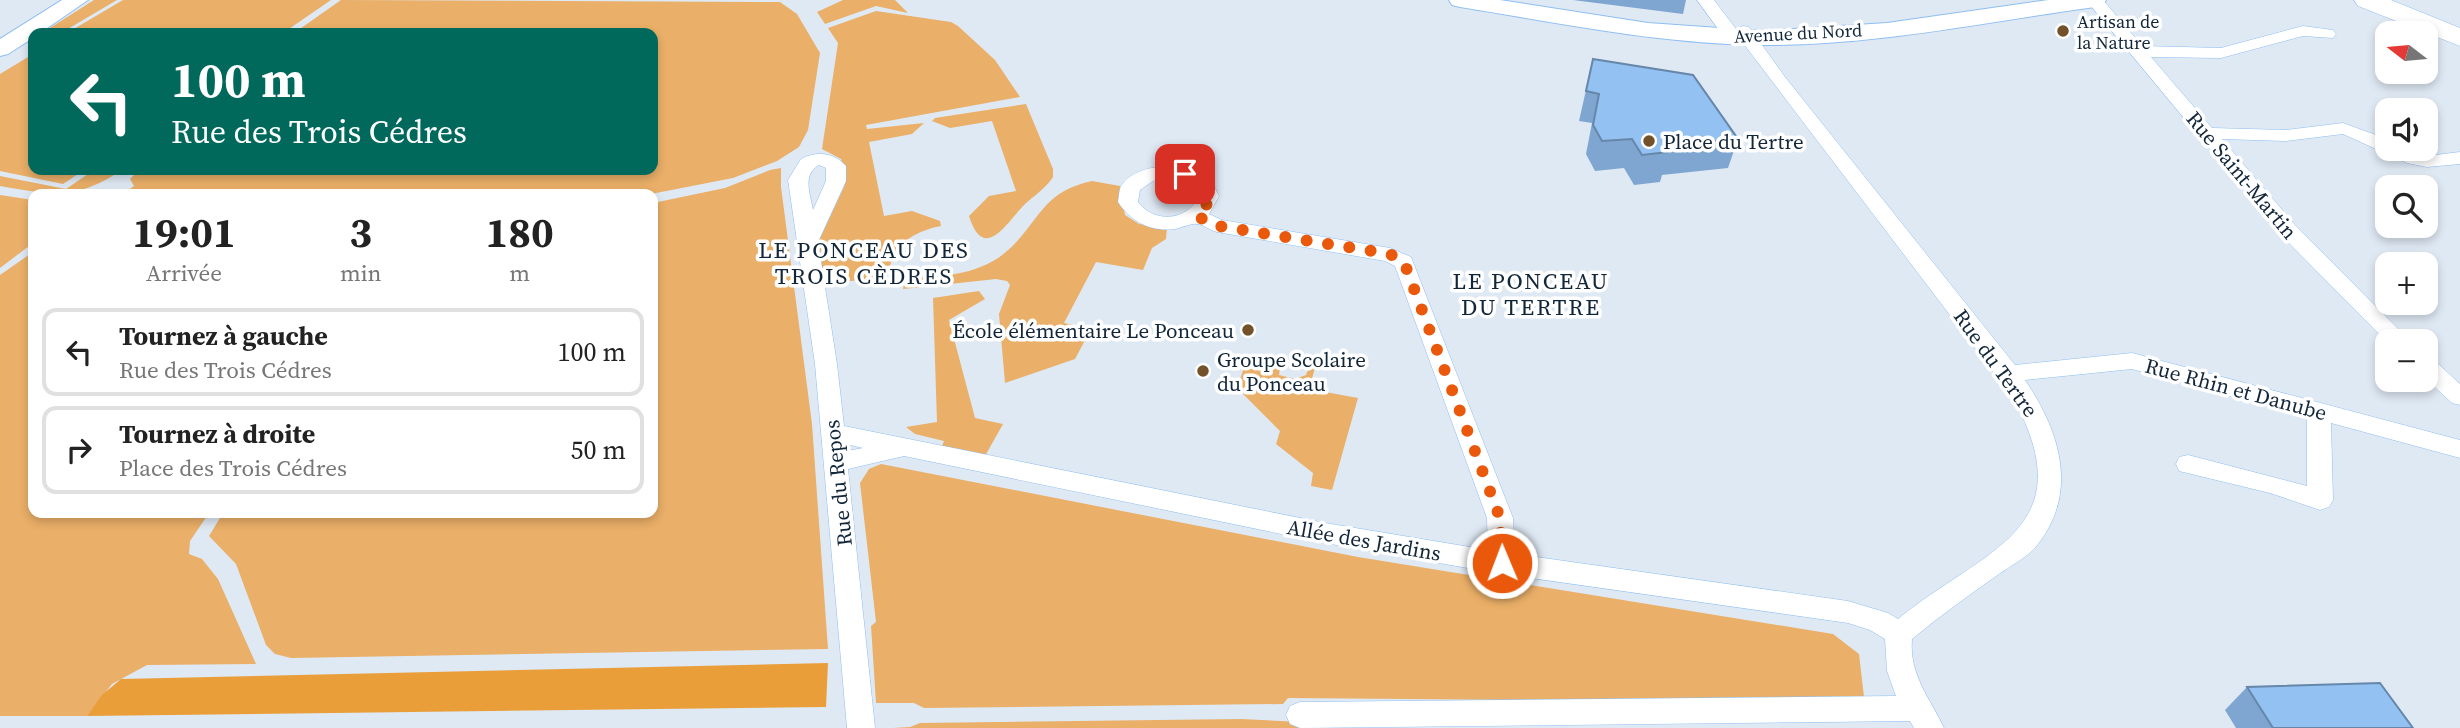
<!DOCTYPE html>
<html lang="fr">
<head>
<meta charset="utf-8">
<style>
	body { margin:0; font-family:"Source Serif 4",serif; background:#f2f2f2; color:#222; height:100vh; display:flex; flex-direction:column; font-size:26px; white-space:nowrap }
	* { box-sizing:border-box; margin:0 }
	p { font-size:23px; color:#767676 }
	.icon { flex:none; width:38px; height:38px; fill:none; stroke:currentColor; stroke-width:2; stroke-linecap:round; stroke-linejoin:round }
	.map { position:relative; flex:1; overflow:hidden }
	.panel { position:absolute; left:28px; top:189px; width:630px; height:329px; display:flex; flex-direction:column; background:#fff; border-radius:14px; box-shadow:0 4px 10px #0003 }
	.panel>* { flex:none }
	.top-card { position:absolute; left:28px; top:28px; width:630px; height:147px; border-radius:14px; box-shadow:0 4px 10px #0003; background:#00695c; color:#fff; overflow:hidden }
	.needle { width:46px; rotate:286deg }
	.controls { position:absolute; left:2375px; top:21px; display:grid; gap:14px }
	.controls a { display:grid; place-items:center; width:63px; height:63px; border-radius:14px; background:#fff; box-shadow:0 4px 10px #0003; font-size:35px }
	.pin { position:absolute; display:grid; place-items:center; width:60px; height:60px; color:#fff; margin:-30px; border-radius:14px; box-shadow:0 4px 10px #0006 }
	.me { position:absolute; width:77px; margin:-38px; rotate:359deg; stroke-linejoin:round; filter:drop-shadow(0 0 5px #0008) }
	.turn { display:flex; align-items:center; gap:24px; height:147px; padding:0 28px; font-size:32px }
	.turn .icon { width:91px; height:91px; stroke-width:2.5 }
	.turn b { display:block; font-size:49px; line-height:60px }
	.eta { display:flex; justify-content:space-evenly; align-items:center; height:119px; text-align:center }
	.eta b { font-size:42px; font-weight:700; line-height:49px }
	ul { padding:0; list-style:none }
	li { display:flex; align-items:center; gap:21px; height:88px; margin:0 14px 10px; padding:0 14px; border:4px solid #e0e0e0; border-radius:14px }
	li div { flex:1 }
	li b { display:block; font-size:26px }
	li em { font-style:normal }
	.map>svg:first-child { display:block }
</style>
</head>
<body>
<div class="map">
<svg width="2460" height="728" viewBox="0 0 2460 728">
	<rect width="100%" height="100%" fill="#dfe9f4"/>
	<!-- green -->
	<g fill="#eaaf68">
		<path d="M94,0H117L61,33H42Z"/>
		<path d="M123,0H331L283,33H67Z"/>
		<path d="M341,0L780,2L797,14L820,53L808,130L799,147L777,161L733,178L651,194H123L134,186L130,179L139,170H653V33H294Z"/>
		<path d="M843,0H895L908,13L876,6L825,24L817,12Z"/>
		<path d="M876,11L951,22L958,26L995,60L1020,97L866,125L867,129L924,123L912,134L869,142L884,216L912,211L940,221L941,226C921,230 900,239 892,260C889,267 890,270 886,276L824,285L819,240L844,187L846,174L841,159L822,149L838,43L828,28Z"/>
		<path d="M33,54V170H84L63,184L0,171V74Z"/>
		<path d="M1026,104L1053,169V177C1046,188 1035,195 1025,204C1007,222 984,264 969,216L989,196L1016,191L992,121L950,128L932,121L935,118Z"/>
		<path d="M781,168V187L812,424L828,649L291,658L275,654L266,645L236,564L209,536L223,513H653V203L725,188L770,170Z"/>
		<path d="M94,170H122C75,201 52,195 0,186V176L66,189Z"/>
		<path d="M1092,181L1120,186L1125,215L1139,224L1167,227L1166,239L1152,248L1143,270L1096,262L1064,323L1091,329L1075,359L1005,383L999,314L1010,285L1007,281L996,279L903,289L905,280C940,276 979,276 1007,251C1040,222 1041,192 1092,181Z"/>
		<path d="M0,195L33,200V243L0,268Z"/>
		<path d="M33,252V513H209L190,541L189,554L202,559L218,579L256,664L147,665L112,684L87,716H0V275Z"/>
		<path d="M979,291L985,299L949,320L975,418L1003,424L985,456L942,446L944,441L915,434L906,427L937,422L933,298Z"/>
		<path d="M1312,360L1317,361L1309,389L1358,398L1332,490L1311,486L1313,473L1276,444L1280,431L1237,388L1246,362L1280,369L1279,375L1295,379L1306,375Z"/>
		<path d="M881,464L1358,557L1833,634L1859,654L1864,697L1522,700L1288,698L1283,704L924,708L914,703H876L871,626L876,622L860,483L869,469Z"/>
		<path d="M1241,719L1301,722L1303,728H893L910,727L920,723Z"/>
	</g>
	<!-- forest -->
	<path fill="#e99e3a" d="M828,663L826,707L87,716L102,695L121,679Z"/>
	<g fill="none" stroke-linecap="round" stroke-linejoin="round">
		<defs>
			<g id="minor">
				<path d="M1697,0H1714L1736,29L1743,26L1749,27L1785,77L2015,365L2132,353L2460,440V458L2331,423L2333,500L2329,507L2320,510L2270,493L2179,471L2176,464L2179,457L2188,455L2307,486V417L2132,369L2025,380C2061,433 2080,495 2034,549C2024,559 2010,566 1999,574C1969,595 1940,616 1912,639C1909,675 1930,698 1944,728H1914L1910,721L1300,728L1290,724L1286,715L1290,706L1300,702L1896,696L1887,671L1885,639L1870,630L1848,623L1502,574L1325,543L904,456L848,469L875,728H847L815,364L788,180L801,159C816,151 834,152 846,166V181L818,242L837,364L844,426L1325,523L1488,550L1487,518L1395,266L1385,261L1217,232C1211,231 1203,224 1197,224C1191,223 1181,228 1175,229C1151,232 1131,222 1118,202C1119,197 1119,190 1121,186C1136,163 1181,162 1203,175C1211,179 1215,188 1219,196L1209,214L1222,220L1390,248L1411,257L1513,518L1515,554L1848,601L1888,613L1898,619C1983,549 2086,531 2013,398L1740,39L1733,42L1727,41ZM819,165L826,168V181L813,210C810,193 802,175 819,165ZM1168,178C1182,179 1193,182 1199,196C1188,221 1154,224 1138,202L1140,190L1153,181ZM846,444L863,448L847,451Z"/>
				<path d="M2086,0H2103L2142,46L2221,48L2303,26L2333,30L2336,34L2333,38L2303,36L2221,58L2151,57L2212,128L2286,130L2343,123L2387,139V149H2405L2427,156L2460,152V164L2427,167L2407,163L2343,134L2286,141L2222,139L2295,225L2410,341L2387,342L2281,235Z"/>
				<path d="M2426,358L2434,360L2460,384V405L2452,403L2426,379Z"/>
			</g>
			<g id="tertiary">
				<path d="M62,0H88L40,33H33V38L8,54L0,56V39Z"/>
				<path d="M1449,0H1500L1648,23L1762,31L1887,23L2048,0H2106L2103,5L2095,7C1985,22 1873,46 1761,45C1660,44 1560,23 1460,7L1452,5Z"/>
			</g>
			<path id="primary" d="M2354,0H2391L2460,28V46L2358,6Z"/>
		</defs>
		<!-- minor casing -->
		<use href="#minor" stroke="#8dbef2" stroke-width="1"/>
		<!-- tertiary casing -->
		<use href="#tertiary" stroke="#8dbef2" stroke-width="2"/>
		<!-- primary casing -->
		<use href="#primary" stroke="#8dbef2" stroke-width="1"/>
		<!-- minor -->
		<use href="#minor" fill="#fff" fill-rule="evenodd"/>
		<!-- tertiary -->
		<use href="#tertiary" fill="#fff" fill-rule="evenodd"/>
		<!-- primary -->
		<use href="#primary" fill="#fff" fill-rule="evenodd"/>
	</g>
	<!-- wall -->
	<g fill="#7ea6d0">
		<path d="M1573,0H1686L1683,14Z"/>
		<path d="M1593,59L1738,139L1728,168L1662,175L1660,182L1634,185L1624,168L1595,171L1586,154L1592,123L1579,121Z"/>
		<path d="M2247,687L2413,728H2236L2225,710Z"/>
	</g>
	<!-- building -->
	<g fill="#92c1f2" stroke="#6687a9" stroke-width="2">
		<path d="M1593,59L1693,75L1738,139L1664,146L1668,152L1642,155L1632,139L1602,141L1593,125L1599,94L1586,91Z"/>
		<path d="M2380,683L2413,728H2273L2247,687Z"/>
	</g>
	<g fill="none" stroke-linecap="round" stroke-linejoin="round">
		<!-- route -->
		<path stroke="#ea580c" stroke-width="12" stroke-dasharray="0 21.6" d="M1185,174C1199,179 1211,186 1208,203L1196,215L1212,225L1390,254L1404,262L1500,518L1502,563"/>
	</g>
	<!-- markers -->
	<g fill="#735129" stroke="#fff" stroke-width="2.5">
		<circle cx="2063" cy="31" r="7"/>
		<circle cx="1649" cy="141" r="7"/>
		<circle cx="1248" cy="330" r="7"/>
		<circle cx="1203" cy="371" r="7"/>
	</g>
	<g text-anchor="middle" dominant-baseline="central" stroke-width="7" stroke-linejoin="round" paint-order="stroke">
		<!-- far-poi labels -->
		<g font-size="18" fill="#12263a" stroke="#fff" text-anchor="start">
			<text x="2077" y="21">Artisan de<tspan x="2077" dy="21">la Nature</tspan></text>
		</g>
		<!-- far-street labels -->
		<g font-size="18" fill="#12263a" stroke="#fff">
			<text transform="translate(1798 33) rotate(-3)">Avenue du Nord</text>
		</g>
		<!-- poi labels -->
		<g font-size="21" fill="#12263a" stroke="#fff" text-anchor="start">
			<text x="1663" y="141">Place du Tertre</text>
			<text x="1234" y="330" text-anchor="end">École élémentaire Le Ponceau</text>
			<text x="1217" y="359">Groupe Scolaire<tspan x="1217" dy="24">du Ponceau</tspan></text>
		</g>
		<!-- street labels -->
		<g font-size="21" fill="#12263a" stroke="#fff">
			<text transform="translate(2242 175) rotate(50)">Rue Saint-Martin</text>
			<text transform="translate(1996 363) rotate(54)">Rue du Tertre</text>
			<text transform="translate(2236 389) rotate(15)">Rue Rhin et Danube</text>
			<text transform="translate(838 483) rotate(-96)">Rue du Repos</text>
			<text transform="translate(1364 540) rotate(10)">Allée des Jardins</text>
		</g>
		<!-- neighbourhood labels -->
		<g font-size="23" letter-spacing="2" fill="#12263a" stroke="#fff">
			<text x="864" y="250">LE PONCEAU DES<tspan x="864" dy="26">TROIS CÈDRES</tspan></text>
			<text x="1531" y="281">LE PONCEAU<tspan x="1531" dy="26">DU TERTRE</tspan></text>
		</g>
	</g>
</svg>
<div class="controls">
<a><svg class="needle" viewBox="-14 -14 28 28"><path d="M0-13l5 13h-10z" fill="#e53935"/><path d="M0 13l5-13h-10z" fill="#767676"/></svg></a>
<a><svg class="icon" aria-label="sound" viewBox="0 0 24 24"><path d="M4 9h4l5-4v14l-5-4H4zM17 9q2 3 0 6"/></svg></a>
<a><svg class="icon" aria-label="search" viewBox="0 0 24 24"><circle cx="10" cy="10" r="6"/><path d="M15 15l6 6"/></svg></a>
<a>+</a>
<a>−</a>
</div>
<div class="pin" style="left:1185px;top:174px;background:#d93025"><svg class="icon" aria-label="arrive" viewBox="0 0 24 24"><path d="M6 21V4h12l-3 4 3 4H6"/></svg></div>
<svg class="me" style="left:1502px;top:563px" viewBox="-20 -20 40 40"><circle r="17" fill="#ea580c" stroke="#fff" stroke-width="3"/><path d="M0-11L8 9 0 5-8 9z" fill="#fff"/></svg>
<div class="top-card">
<div class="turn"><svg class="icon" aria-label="left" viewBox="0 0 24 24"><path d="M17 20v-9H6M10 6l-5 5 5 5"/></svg><div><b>100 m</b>Rue des Trois Cédres</div></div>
</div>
<section class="panel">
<div class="eta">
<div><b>19:01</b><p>Arrivée</p></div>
<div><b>3</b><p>min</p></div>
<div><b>180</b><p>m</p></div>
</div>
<ul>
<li><svg class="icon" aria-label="left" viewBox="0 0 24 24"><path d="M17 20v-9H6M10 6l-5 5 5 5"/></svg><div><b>Tournez à gauche</b><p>Rue des Trois Cédres</p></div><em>100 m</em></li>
<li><svg class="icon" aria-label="right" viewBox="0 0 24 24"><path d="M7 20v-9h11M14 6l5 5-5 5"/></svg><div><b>Tournez à droite</b><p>Place des Trois Cédres</p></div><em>50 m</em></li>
</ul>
</section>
</div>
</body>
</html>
